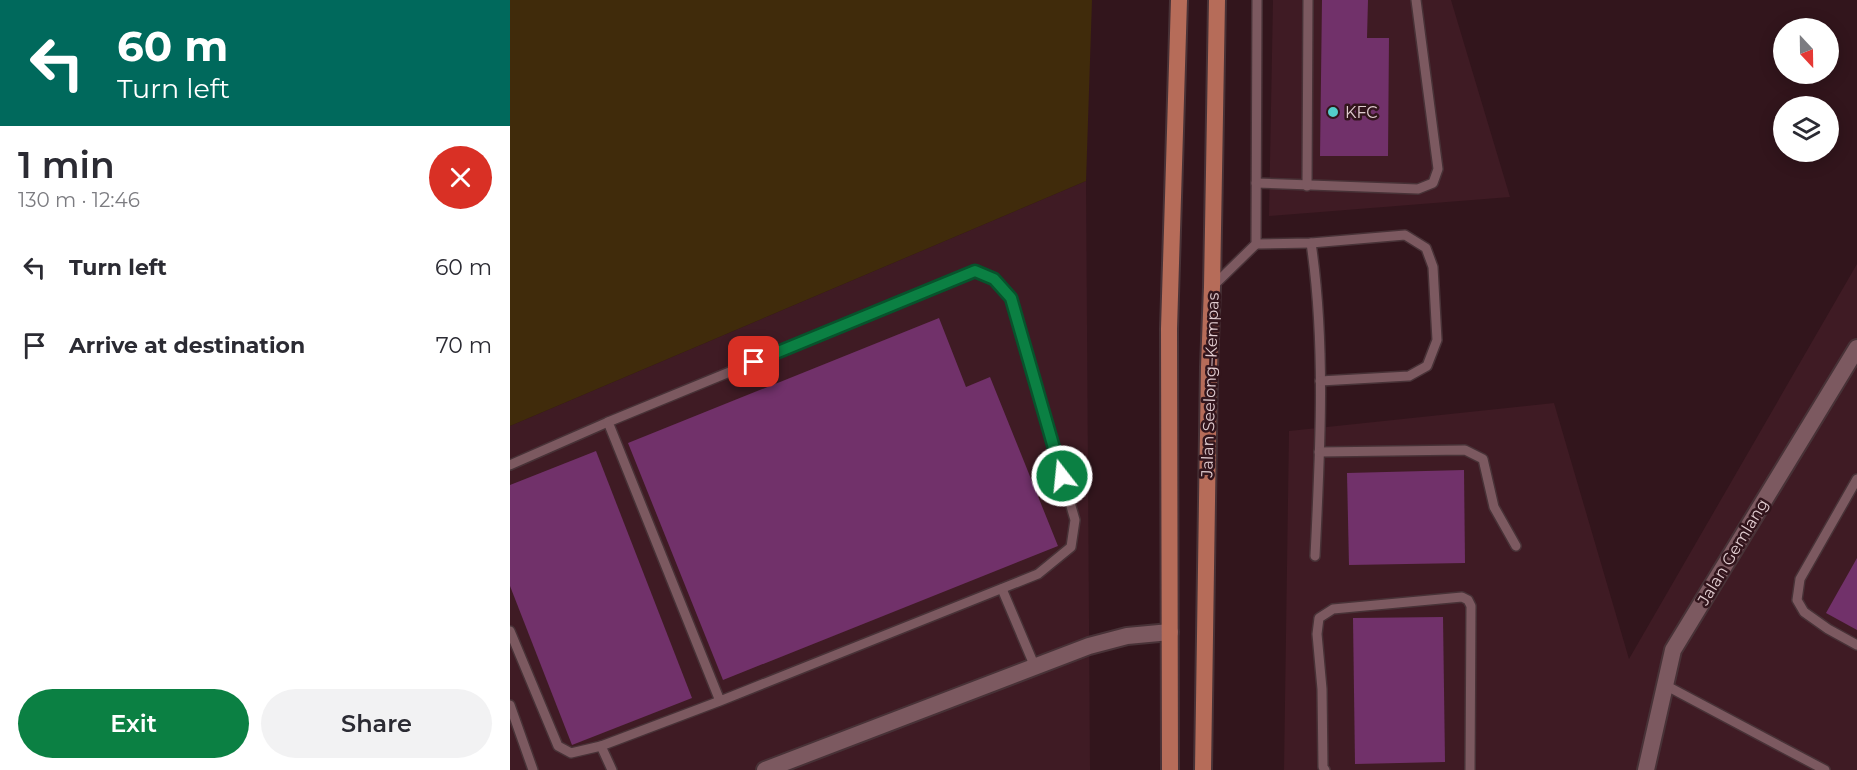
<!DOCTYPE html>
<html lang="en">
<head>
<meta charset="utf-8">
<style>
	body { margin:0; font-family:Montserrat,sans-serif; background:#f2f2f3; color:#2b2b33; height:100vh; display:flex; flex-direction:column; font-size:22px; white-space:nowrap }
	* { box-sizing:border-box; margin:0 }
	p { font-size:20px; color:#7c7c81 }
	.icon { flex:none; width:33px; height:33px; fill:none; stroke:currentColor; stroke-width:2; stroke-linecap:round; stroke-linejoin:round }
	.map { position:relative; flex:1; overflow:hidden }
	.details { display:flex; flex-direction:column; background:#fff; width:510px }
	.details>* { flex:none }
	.guide { background:#00695c; color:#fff; overflow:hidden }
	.needle { width:39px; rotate:158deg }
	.fabs { position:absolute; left:1263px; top:18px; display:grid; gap:12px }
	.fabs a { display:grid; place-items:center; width:66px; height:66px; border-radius:50%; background:#fff; box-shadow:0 3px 15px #0003; font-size:30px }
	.pin { position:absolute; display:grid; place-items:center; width:51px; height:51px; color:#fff; margin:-26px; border-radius:12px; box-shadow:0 3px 9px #0006 }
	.me { position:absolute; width:66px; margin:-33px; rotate:344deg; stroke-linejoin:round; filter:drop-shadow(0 0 4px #0008) }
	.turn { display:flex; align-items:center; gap:21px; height:126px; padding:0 18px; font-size:27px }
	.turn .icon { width:78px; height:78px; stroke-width:2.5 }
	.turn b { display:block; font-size:42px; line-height:51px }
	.round { display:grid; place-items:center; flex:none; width:63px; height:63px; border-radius:32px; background:#f2f2f3 }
	.overview { display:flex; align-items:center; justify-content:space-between; height:102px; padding:0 18px }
	h1 { font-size:36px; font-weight:600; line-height:45px }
	.button { display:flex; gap:12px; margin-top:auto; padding:12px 18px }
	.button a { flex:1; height:69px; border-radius:36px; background:#0b8043; color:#fff; font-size:24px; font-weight:600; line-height:69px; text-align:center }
	.button a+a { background:#f2f2f3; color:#2b2b33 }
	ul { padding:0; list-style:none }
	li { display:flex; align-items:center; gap:18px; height:78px; padding:0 18px }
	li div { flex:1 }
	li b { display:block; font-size:22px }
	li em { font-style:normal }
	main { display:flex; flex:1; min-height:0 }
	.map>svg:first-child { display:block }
</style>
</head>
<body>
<main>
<section class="details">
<div class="guide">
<div class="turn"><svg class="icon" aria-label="left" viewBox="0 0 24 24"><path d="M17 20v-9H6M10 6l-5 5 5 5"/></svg><div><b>60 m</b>Turn left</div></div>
</div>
<div class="overview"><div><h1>1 min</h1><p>130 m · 12:46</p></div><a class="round" style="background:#d93025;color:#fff"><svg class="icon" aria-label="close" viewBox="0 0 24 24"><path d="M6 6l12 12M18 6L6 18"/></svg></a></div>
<ul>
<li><svg class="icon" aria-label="left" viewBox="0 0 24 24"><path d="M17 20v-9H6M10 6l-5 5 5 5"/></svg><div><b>Turn left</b></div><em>60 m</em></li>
<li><svg class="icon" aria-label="arrive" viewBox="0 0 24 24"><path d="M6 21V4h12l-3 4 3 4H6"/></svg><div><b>Arrive at destination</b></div><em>70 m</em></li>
</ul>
<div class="button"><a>Exit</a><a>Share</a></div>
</section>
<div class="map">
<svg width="1347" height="770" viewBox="0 0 1347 770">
	<rect width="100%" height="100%" fill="#32151c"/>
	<!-- built -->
	<g fill="#3f1b24">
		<path d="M763,0H941L1000,197L759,216Z"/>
		<path d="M576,181L580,770H0V426Z"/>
		<path d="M1347,264V770H774L779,431L1044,403L1119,659Z"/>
	</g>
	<!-- green -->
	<path fill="#402b0b" d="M0,0H582L576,181L0,426Z"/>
	<!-- building -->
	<g fill="#71316a">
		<path d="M812,0H858L857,38H879L878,156H810Z"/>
		<path d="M429,318L456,387L480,377L548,546L213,680L118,443Z"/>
		<path d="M86,451L182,698L62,745L0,586V485Z"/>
		<path d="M954,470L955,563L839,565L837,473Z"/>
		<path d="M1347,558V630L1316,613Z"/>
		<path d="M933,617L935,762L845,764L843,618Z"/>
	</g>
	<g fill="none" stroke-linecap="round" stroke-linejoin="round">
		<defs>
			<g id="service">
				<path d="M746,183L908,189L923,183L928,169L906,0"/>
				<path d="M797,186L798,0"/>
				<path d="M801,243C816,344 810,454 805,556"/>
				<path d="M746,244L801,243L895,235L916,248L923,267L927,340L917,366L899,376L810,381"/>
				<path d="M702,287L746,244L747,0"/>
				<path d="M809,452L955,450L973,459L984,507L1006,546"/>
				<path d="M0,465L98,422"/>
				<path d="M1347,479L1290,579L1287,600L1294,612L1318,629L1347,645"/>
				<path d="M492,589L525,667"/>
				<path d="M0,631L48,746L61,753L91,746"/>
				<path d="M1155,685L1315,770"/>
				<path d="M0,705L23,770"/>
				<path d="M102,770L91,746L210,701L528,574L561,547L565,520L501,298L485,279L465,271L98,422L210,701"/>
				<path d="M815,770L813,767L812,689L807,634L809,618L823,609L952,597L958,600L961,606L960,770"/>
			</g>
			<g id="minor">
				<path d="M255,770L579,646L617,636L660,632"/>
				<path d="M1136,770L1163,650L1347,348"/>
			</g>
			<g id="primary">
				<path d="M660,770L659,329L669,0"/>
				<path d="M693,770L699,367L702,287L707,0"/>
			</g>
		</defs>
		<!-- service casing -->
		<use href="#service" stroke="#483237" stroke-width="12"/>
		<!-- minor casing -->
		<use href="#minor" stroke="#483237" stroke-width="20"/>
		<!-- primary casing -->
		<use href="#primary" stroke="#483237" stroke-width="20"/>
		<!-- service -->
		<use href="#service" stroke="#7c5960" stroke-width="9"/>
		<!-- minor -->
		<use href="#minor" stroke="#7c5960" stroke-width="16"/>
		<!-- primary -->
		<use href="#primary" stroke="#b66c59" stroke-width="16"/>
	</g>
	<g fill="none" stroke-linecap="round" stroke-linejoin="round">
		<defs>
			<path id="route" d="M244,362L465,271L484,279L501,298L552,476"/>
		</defs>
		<!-- route casing -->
		<use href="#route" stroke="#07532c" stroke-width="15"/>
		<!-- route -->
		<use href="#route" stroke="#0b8043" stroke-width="10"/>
	</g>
	<!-- markers -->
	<circle fill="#53cdca" stroke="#32151c" stroke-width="2" cx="823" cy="112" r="6"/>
	<g text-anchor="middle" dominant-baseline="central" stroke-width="5" stroke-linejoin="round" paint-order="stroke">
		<!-- poi labels -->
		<g font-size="16" fill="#e1ccd0" stroke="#32151c" text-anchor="start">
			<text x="835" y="112">KFC</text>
		</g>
		<!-- street labels -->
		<g font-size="16" fill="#e1ccd0" stroke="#32151c">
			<text transform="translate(700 385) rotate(-88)">Jalan Seelong–Kempas</text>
			<text transform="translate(1223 552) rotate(-59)">Jalan Gemlang</text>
		</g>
	</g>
</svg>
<div class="fabs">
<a><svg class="needle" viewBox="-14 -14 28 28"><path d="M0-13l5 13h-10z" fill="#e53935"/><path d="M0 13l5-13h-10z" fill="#7c7c81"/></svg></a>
<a><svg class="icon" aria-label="layers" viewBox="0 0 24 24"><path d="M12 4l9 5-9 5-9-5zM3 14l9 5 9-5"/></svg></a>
</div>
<div class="pin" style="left:244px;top:362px;background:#d93025"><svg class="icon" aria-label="arrive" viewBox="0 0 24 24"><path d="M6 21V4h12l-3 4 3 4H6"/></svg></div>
<svg class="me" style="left:552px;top:476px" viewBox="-20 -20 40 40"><circle r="17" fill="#0b8043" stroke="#fff" stroke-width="3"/><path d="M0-11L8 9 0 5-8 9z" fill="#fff"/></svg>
</div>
</main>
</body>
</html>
